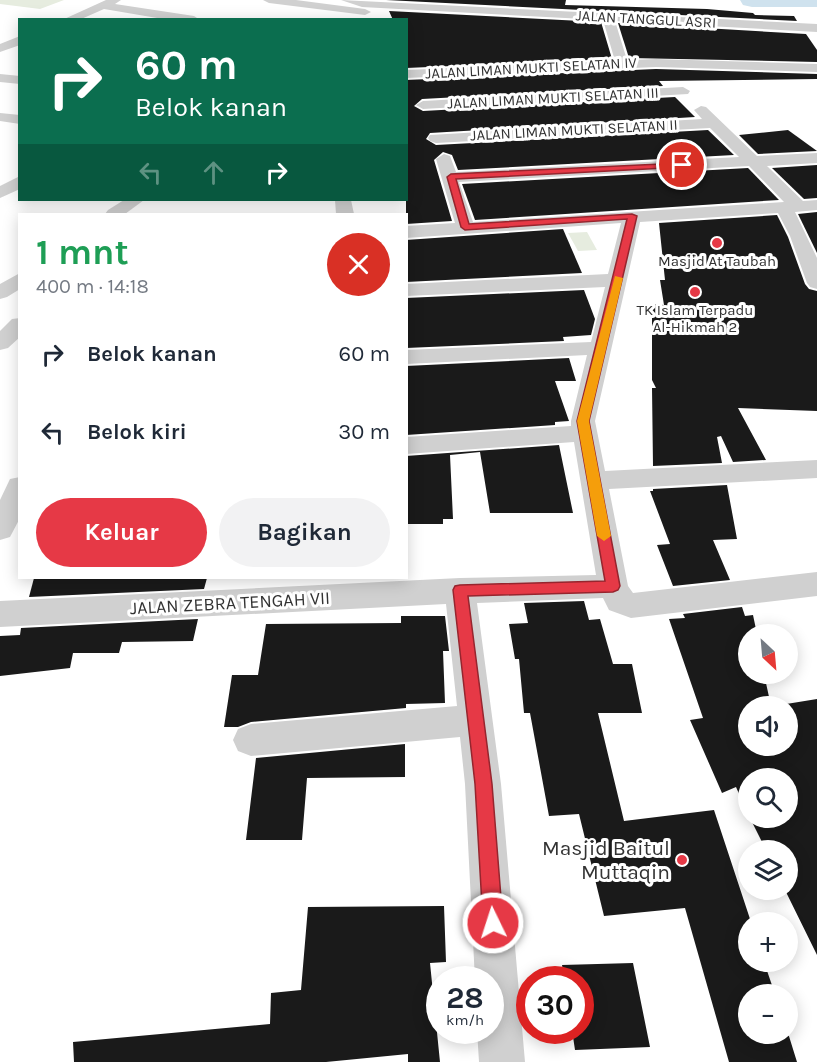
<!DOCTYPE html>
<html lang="id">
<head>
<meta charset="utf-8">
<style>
	body { margin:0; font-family:Karla,sans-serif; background:#f2f2f3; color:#1f2937; height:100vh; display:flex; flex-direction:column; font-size:22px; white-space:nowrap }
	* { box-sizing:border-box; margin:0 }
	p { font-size:20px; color:#747a83 }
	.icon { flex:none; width:33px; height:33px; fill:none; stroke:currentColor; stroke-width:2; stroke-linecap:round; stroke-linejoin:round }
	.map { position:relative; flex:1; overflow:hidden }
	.details { position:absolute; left:18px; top:213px; width:390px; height:366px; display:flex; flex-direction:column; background:#fff; border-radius:0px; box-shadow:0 3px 15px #0003 }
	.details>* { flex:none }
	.guide { position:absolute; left:18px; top:18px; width:390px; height:183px; border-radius:0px; box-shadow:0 3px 15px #0003; background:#0b6e4f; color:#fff; overflow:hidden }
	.needle { width:39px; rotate:154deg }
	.fabs { position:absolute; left:738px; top:624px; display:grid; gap:12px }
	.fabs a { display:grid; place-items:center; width:60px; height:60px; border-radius:50%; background:#fff; box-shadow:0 3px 15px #0003; font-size:30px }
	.speed { position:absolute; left:426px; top:966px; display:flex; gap:12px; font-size:30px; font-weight:700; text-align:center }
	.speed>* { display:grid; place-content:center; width:78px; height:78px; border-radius:50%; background:#fff; box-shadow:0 3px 15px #0003; line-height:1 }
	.speed small { font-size:15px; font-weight:400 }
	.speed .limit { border:9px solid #d22; background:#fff; color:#111 }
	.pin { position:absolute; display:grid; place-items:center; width:51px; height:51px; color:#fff; margin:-26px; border:3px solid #fff; border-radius:50%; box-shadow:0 2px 6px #0007 }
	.me { position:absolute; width:66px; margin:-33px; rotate:356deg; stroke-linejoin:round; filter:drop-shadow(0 0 4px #0008) }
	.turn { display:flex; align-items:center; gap:21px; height:126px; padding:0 18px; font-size:27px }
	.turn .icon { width:78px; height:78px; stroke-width:2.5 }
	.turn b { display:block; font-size:42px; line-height:51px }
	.lanes { display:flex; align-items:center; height:57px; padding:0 18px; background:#0003; justify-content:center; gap:30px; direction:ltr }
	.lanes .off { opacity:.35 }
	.round { display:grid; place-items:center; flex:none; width:63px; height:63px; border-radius:32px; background:#f2f2f3 }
	.overview { display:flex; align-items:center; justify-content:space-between; height:102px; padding:0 18px }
	h1 { font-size:36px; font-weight:700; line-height:45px; color:#1e9e55 }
	.cta { display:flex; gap:12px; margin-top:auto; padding:12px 18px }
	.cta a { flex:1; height:69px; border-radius:36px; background:#e63946; color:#fff; font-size:24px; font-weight:700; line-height:69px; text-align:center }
	.cta a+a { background:#f2f2f3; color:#1f2937 }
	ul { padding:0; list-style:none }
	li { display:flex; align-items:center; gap:18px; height:78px; padding:0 18px }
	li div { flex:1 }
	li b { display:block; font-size:22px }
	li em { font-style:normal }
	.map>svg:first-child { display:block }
</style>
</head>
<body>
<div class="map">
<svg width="817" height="1062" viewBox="0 0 817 1062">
	<rect width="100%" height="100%" fill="#fff"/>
	<!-- green -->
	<g fill="#e6ecdf">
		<path d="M0,0H64L40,9L0,4Z"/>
		<path d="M587,232L597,250L578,251L568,233Z"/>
	</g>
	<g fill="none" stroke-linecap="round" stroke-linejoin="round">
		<!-- river -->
		<path fill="#cfe2ee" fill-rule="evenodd" d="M740,0H817V7H752L743,5Z"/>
	</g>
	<!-- building -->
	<g fill="#1a1a1a">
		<path d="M386,0H566L565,5L707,9L753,13L755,15L794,16L797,21Z"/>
		<path d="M389,11L601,22L612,59L406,68V20H393Z"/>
		<path d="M618,23L806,34L817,50V62L629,58Z"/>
		<path d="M656,69L817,74V79L659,81L663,86L422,99L414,106L423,111L675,97L695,117L430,133L426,139L436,145L708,130L734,155L458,170L452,155L443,152L434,160L452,221L406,224V80Z"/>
		<path d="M788,130L817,151L758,154L739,135Z"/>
		<path d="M817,165V198L804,199L772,168Z"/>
		<path d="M748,168L779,200L475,220L462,184Z"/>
		<path d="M817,212V253L798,214Z"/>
		<path d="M777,215L788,237L805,284L809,289L817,291V411L738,408L766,460L733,462L721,436L717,437L722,463L653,466L652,388H656L652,380V304L664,305L660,280H665L659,223Z"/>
		<path d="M563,229L582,273L406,282V240Z"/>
		<path d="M584,290L595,319L591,335L563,337L564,341L406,348V298Z"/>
		<path d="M569,358L576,381H555L569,421L555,422V425L406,435V366Z"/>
		<path d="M559,445L573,513H490L480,452L450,455L453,519H443V524H406V456Z"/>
		<path d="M727,485L737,539L713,540L730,580L673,586L657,545L670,544L650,491H653V489Z"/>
		<path d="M34,578H207L204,589L29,597Z"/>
		<path d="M584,601L589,620L600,619L613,664H632L642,713H598L624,821L714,810L751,922H748V962H764L775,994H748V1034L788,1033L797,1062H729L685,908L604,916L579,814L549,816L530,713H524L519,659H515L509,624L528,623L524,603Z"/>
		<path d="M742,607L745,616L753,615L757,634H748V674H764L771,706H748V746H788V706H774L817,699V955L785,890H788V850H766L750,818H788V778H748V814L736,787L722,793L690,720L703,718L669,619L685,618L683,614Z"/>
		<path d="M401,616H445L449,651H443L445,703L406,704V708L251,722L238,727H224L232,675H258L266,624L401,623Z"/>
		<path d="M198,619L193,641L122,642L119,653H73L70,668L0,676V636L20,635L21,628Z"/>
		<path d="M405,744V777L307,778L302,840H246L256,758Z"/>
		<path d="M444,906L446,962L430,963L440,1062H408V1054L326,1062H74L73,1042L270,1024L271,993L301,990L308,907Z"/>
		<path d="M633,963L650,1047L575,1050L572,1030H580V980H565L562,965Z"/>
	</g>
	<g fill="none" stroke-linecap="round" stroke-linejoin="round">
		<!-- street -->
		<g fill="#d0d0d0" fill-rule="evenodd">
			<path d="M106,0H121L115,4L194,16L200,20H169L104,9L79,20H62Z"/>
			<path d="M263,0H296L365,9L371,12L365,15L269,3Z"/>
			<path d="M341,0L817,24V32L615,21L627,60L656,59L817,64V72L656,67L406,78V70L615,61L603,20L362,7Z"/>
			<path d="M20,36V45L0,52V44Z"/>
			<path d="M0,74L20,76V84L0,82Z"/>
			<path d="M683,87L690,91L688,94L423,109L416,105L423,101Z"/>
			<path d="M701,106L706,107L757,156L817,153V163L767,166L803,201L817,200V210L795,212L817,258V289L810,287L807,283L790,236L778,213L640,222L595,421L605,471L817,460V478L609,489L628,586L633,593L817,572V596L631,618L609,610L603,598L477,603L501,784L525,1062H479L477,1030H490V980H475L465,784L460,737L251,756L238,751L233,740L238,729L251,724L457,706L446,604L0,627V601L460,578L596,575L574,442L406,454V437L571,426V421L587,355L406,364V350L591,342L605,287L406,296V284L608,274L621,223L406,238V226L455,223L436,159L444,154L450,156L456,172L739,157L710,128L436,143L430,141L428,138L430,135L702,119L694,110ZM749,166L784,202L473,222L459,182Z"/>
			<path d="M0,113L20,115V124L0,121Z"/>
			<path d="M20,176V189L0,198V186Z"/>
			<path d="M124,200H144L125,214H105L108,210Z"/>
			<path d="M335,200H351L354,214H336Z"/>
			<path d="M20,273V289L7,297L0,299V284Z"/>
			<path d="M20,318V337L8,348L0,350V331L12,319Z"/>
			<path d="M20,477V518L10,537L0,540V500L10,479Z"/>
		</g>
	</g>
	<!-- route -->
	<path fill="#e63946" stroke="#96252e" stroke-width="1.5" d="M682,163L685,164V167L456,179L469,224L632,214L637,216L589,421L620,586L618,590L613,592L468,596L492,784L503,923L500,930L493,933L486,930L483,923L475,784L453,590L455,586L460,585L605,581L577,421L627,219L465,230L461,227L447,177L451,174Z"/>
	<!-- slow -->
	<path fill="#f59e0b" d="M615,276L623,278L589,421L611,536L604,541L597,536L577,421Z"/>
	<!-- markers -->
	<g fill="#e63946" stroke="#fff" stroke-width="2">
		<circle cx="717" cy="243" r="6"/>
		<circle cx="695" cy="292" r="6"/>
		<circle cx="682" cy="860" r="6"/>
	</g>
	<g text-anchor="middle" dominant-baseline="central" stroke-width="6" stroke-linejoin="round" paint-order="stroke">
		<!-- far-street labels -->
		<g font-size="15" fill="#333" stroke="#fff">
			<text transform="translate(646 19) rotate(3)">JALAN TANGGUL ASRI</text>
			<text transform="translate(531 68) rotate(-3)">JALAN LIMAN MUKTI SELATAN IV</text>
			<text transform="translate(553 98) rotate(-3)">JALAN LIMAN MUKTI SELATAN III</text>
			<text transform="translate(574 130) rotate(-3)">JALAN LIMAN MUKTI SELATAN II</text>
		</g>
		<!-- far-poi labels -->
		<g font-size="15" fill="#333" stroke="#fff">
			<text x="717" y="261">Masjid At Taubah</text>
			<text x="695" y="310">TK Islam Terpadu<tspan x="695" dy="17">Al-Hikmah 2</tspan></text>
		</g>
		<!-- street labels -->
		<g font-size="18" fill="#333" stroke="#fff">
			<text transform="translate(230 603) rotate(-3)">JALAN ZEBRA TENGAH VII</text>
		</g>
		<!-- near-poi labels -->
		<g font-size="21" fill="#333" stroke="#fff" text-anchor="end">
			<text x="670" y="848">Masjid Baitul<tspan x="670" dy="24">Muttaqin</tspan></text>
		</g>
	</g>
</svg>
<div class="fabs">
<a><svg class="needle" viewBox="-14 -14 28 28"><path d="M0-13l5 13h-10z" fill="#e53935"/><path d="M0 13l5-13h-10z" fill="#747a83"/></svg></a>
<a><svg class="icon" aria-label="sound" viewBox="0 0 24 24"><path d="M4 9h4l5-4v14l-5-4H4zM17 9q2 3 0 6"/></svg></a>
<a><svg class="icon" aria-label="search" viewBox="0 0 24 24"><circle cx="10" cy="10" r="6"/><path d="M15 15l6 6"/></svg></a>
<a><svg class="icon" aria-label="layers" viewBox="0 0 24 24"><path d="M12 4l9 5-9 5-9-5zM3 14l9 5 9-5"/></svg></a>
<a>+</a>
<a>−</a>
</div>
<div class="speed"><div>28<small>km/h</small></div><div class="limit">30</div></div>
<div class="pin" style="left:682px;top:165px;background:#d93025"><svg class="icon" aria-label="arrive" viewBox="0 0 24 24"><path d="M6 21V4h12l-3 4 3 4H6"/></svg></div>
<svg class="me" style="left:493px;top:923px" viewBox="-20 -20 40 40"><circle r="17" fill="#e63946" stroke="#fff" stroke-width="3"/><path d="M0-11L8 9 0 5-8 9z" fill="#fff"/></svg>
<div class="guide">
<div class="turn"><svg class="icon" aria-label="right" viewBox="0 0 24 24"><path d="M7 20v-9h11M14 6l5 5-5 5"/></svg><div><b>60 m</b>Belok kanan</div></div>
<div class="lanes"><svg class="icon off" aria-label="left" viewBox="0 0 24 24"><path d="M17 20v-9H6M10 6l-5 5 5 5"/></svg><svg class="icon off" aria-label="ahead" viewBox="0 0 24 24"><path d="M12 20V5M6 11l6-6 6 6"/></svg><svg class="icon" aria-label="right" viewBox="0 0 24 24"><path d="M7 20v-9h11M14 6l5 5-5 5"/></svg></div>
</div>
<section class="details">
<div class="overview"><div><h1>1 mnt</h1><p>400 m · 14:18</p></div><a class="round" style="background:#d93025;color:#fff"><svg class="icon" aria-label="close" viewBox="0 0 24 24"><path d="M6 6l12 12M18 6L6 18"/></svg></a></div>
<ul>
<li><svg class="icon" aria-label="right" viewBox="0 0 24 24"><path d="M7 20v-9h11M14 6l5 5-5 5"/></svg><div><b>Belok kanan</b></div><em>60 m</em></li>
<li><svg class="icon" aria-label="left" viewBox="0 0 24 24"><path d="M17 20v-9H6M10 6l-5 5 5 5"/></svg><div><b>Belok kiri</b></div><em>30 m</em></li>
</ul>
<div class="cta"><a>Keluar</a><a>Bagikan</a></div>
</section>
</div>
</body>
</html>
